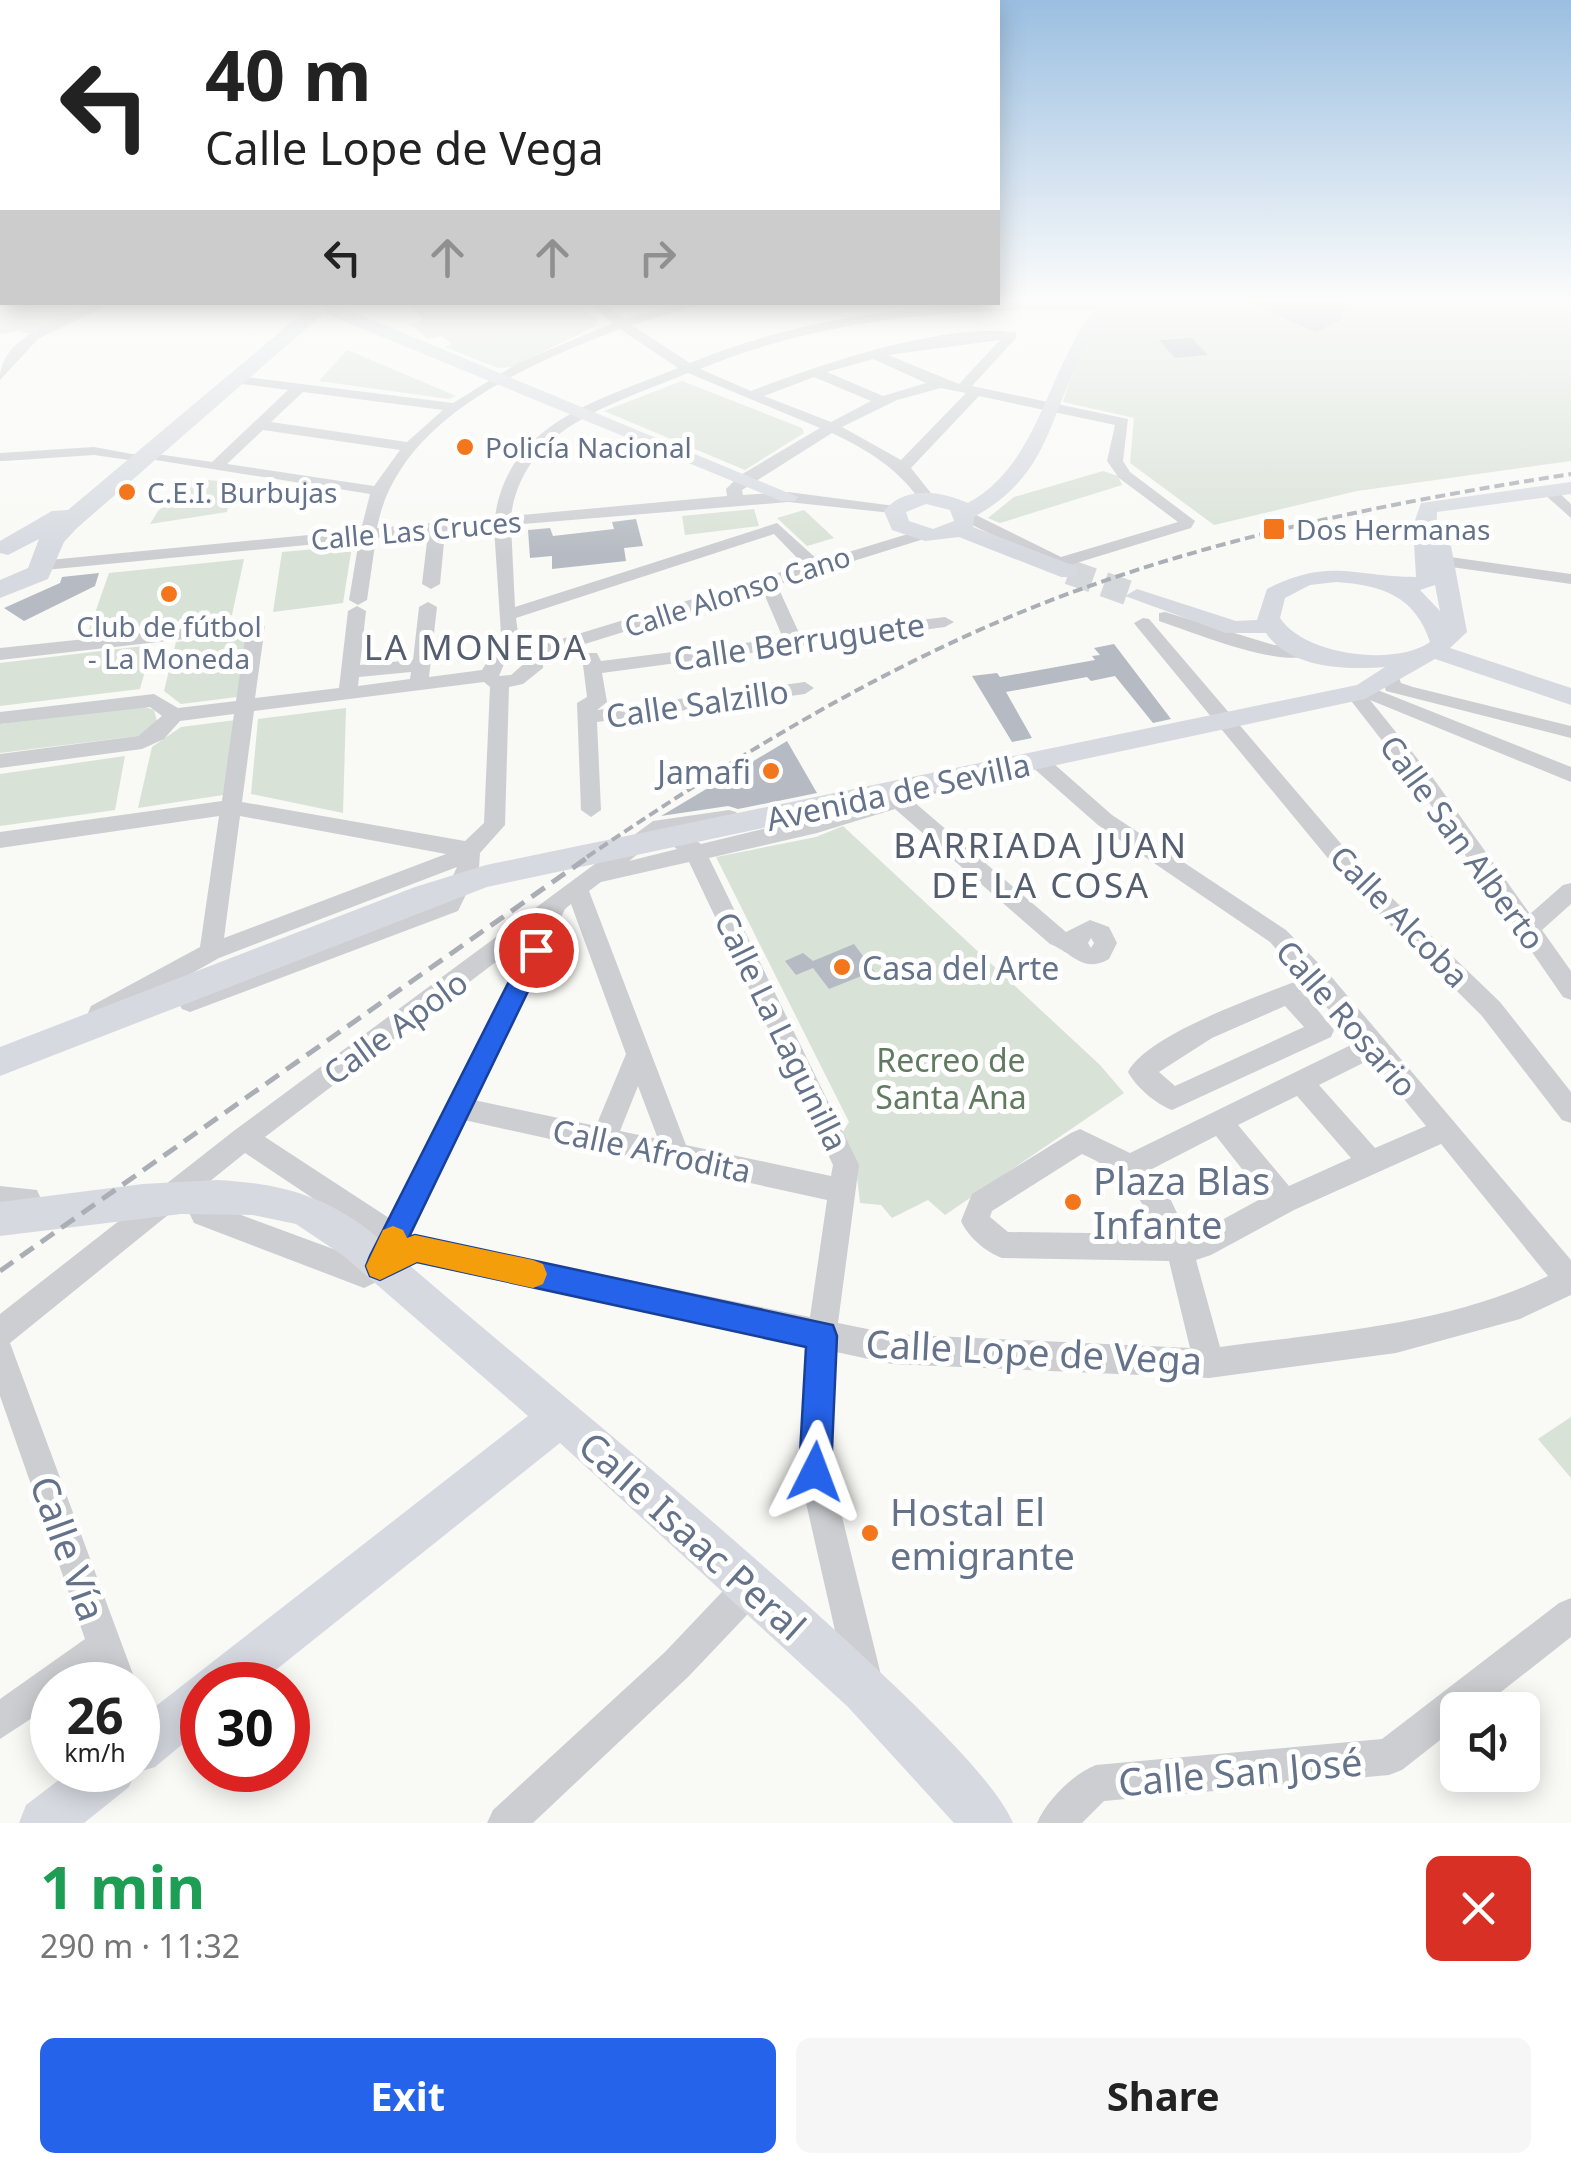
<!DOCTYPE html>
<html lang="en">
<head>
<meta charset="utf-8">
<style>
	body { margin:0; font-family:"Noto Sans",sans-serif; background:#f6f6f6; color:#222; height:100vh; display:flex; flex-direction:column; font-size:38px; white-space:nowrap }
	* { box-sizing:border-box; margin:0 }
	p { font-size:32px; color:#767676 }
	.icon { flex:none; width:55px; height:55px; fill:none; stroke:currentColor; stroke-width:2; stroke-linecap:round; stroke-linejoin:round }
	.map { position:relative; height:1823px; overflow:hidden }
	.drawer { display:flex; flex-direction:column; background:#fff; flex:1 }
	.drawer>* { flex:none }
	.guide { position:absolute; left:0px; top:0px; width:1000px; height:305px; box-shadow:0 5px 25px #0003; background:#fff; color:#222; overflow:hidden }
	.controls { position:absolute; left:1440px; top:1692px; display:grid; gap:20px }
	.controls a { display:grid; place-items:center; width:100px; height:100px; border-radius:15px; background:#fff; box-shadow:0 5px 25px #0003; font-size:50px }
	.speed { position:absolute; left:30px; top:1662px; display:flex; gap:20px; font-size:50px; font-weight:700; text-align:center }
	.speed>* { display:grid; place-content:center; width:130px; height:130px; border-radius:50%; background:#fff; box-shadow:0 5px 25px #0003; line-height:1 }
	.speed small { font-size:25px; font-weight:400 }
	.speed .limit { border:15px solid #d22; background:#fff; color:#111 }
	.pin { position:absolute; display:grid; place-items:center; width:85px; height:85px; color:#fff; margin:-42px; border:5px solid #fff; border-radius:50%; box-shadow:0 2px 10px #0007 }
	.me { position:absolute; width:110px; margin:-55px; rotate:3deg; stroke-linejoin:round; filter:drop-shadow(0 0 8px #0008) }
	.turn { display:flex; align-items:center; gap:35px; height:210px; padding:0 40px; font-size:45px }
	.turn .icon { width:130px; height:130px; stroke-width:2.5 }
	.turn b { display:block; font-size:70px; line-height:85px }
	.lanes { display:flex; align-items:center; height:95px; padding:0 40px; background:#0003; justify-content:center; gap:50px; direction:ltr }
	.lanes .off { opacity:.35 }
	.round { display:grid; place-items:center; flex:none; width:105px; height:105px; border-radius:15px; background:#f6f6f6 }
	.headline { display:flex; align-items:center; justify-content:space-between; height:170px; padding:0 40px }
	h1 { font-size:60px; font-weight:700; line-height:75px; color:#1e9e55 }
	.action { display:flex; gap:20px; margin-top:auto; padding:20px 40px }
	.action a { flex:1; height:115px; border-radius:15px; background:#2563eb; color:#fff; font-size:40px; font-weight:700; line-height:115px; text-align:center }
	.action a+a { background:#f6f6f6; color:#222 }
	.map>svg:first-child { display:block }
</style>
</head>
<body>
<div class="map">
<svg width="1571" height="1823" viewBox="0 0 1571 1823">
	<rect width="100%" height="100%" fill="#f9f9f6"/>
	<!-- green -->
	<g fill="#d9e2d7">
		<path d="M0,301L53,303L78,311L27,334L19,330L0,334Z"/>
		<path d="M1120,301H1571V461L1357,491L1214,525L1130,463L1134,418L1063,402C1076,361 1089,332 1120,301Z"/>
		<path d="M407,303H572L597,320L596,326L511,367L498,368L445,347L452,344L442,336L428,339L410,324L423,320Z"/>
		<path d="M347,350L357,354L456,396L449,399L319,381Z"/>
		<path d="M682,381L802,428L804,433L745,470L604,411Z"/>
		<path d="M1103,471L1118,476L1122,485L1000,523L988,518L1014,497Z"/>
		<path d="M194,479L234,482L227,512L150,524L158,511Z"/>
		<path d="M754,509L759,526L685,535L682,516Z"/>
		<path d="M804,510L834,538L807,546L777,518Z"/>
		<path d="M352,546L343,603L273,612L282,552Z"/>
		<path d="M244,559L232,615L88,633L109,573Z"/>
		<path d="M247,635L237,697L181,704L164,691L176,642Z"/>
		<path d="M152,645L140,689L0,706V663Z"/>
		<path d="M142,706L154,710L157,721L138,736L0,753V724Z"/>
		<path d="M346,708L343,813L251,794L258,719Z"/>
		<path d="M236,720L223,795L138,808L152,747L181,727Z"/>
		<path d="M125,756L115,810L0,826V774Z"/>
		<path d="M843,826L1100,1065L1124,1093L945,1215L928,1200L892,1218L881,1205L860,1203L855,1160L841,1135L849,1122L716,857L816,837Z"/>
		<path d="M1571,1417V1478L1538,1439Z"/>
	</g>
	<!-- building -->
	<g fill="#b6bbc3">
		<path d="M1244,301H1348L1341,320L1316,332Z"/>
		<path d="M1192,338L1208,355L1175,358L1159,340Z"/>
		<path d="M636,519L643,546L624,548L626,561L552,569V556L530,558L528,530L550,528L553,536L614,529L612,522Z"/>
		<path d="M99,573L95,586L24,621L4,608L60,583L62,577Z"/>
		<path d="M1114,644L1171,719L1153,723L1115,676L1091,681L1087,677L1006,692L1032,738L1012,742L972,676L997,673L1000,677L1095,660L1092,656L1100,655L1094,648Z"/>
		<path d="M787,741L817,793L738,809L728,806L661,816Z"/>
		<path d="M854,944L874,971L829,989L813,968L796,975L785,961L803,953L813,961Z"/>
	</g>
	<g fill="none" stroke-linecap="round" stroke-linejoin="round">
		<!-- secondary-tunnel -->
		<path stroke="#d4d8db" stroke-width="25" stroke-dasharray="25 12" stroke-linecap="butt" d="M1069,572L1137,596"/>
		<!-- street -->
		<g fill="#ccced2" fill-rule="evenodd">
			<path d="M97,302H114L38,339L0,380C0,335 63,318 97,302Z"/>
			<path d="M587,302H602L624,319L685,302H709L632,325L690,363C795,320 902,305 1015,302C1046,301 1078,299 1108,303V309L1104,310C965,308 830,315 700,369L751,391C821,364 941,323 1016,332V338L972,386L1128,419L1123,461L1130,472L1195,521L1191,528L1060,568L960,519V513H972L1061,557L1178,522L1119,478L1107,461L1115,425L979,396L911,468L934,497L932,500H920C897,468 868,450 832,433L742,490L743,495L788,492L895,506L903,511L901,514L788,502L511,525L515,607L777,523L819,561L921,530L929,535L927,538L777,585L800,635L945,617L954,622L945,627L602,673L607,702L597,710L805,682L814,688L805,694L597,722L601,810L591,817L581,810L577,703L587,697L582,657L585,653H597L601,661L783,638L762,589L543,657V668L523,684L509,687L505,825L480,853L479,868L458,911L190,1012L182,1009L178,1002L182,995L442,899L457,867L219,958L109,1020L100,1023L91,1020L88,1013L91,1006L200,947L219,816L0,848V832L222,801L234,714L180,721L164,739L142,749L0,768V754L138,736L162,716L150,707L0,724V712L154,694L178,708L236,701L246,632L0,660V648L256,621L265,626L255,698L339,688L348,611L357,606L366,611L360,665L413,660L419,607L428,602L437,607L429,677L482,670L490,657L502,649L494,527L445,532L440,584L431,589L422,584L428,533L376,538L367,600L358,605L349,600L359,540L45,570L39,569V561L361,530L370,494L143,458L136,461L94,455L4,461H0V453L94,447L143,456L150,453L212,462L288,390L234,383V377L239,376L453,403L518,363L613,323ZM620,329L678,368C602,399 508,422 495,517L377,528C397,419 526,365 620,329ZM1000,340L959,384L888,355ZM873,359L926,383L883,396L827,372ZM688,373L820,428L739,476L726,489L727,496L511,516C524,425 615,404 688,373ZM814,377L871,401L831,422L764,396ZM941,388L966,393L901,460L842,427L897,400ZM303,392L443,410L407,442L271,422ZM263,430L400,450L374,486L227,464ZM774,534L804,565L532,648L520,647L516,618ZM514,657L525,659L526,662L511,675L499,676L504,664ZM411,672L410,679L358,686L359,677ZM484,682L490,687L484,823L465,841L242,802L254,711ZM240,816L446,854L224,938Z"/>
			<path d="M1544,488H1554L1571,504V518L1544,494Z"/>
			<path d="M1443,556L1571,574V584L1437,565V557Z"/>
			<path d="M1165,612L1274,645L1306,646L1315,652C1290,673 1190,631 1159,621V613Z"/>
			<path d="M1143,618L1149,619L1366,873L1500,1002L1571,1092V1123L1562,1120L1482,1016L1350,885L1137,627L1134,623Z"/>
			<path d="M1391,673L1398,675L1401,683L1413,687L1571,726V738L1386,691L1382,679Z"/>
			<path d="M1365,685L1571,767V782L1370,700L1433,778L1530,914L1563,885L1571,883V904L1542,930L1571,971V1000L1563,997L1419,788L1345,693L1347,689Z"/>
			<path d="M1038,754L1045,756L1112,815L1286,930L1329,974L1571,1260V1295L1520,1319L1396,1353L1209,1378L892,1364L836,1352L831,1472L882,1679L876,1691L864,1697L852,1691L846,1679L799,1472L807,1346L416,1263L364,1288L194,1223L184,1202L10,1343L137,1685H101L97,1672L80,1685H52V1705L0,1739V1699L85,1639L0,1396V1314L235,1130L653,821L729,810L736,812L739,817L736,822L682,831L701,844L854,807L940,777L950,784L947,789L914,802L1066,932L1090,920L1109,927L1117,943L1109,959C1083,974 1073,953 1050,944L895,809L817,833L709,858L859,1165L838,1323L892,1334L1190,1348L1169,1261L1002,1258C986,1252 968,1237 961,1221L972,1194L1071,1133L1080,1129L1130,1153L1357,1042L1315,994L1307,997L1334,1030L1331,1037L1172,1110C1156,1104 1136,1087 1128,1072C1147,1034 1262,995 1302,979L1270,942L1098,825L1031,766L1028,761ZM660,837L677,849L629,861ZM689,862L833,1165L831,1176L686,1145L589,891L601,882ZM571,904L626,1054L596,1126L474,1100L565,909ZM530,936L389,1218L265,1137ZM1091,938L1094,943L1091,948L1088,943ZM1285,1006L1304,1027L1175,1086L1159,1072L1212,1038ZM1371,1059L1426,1126L1375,1148L1319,1085ZM638,1086L658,1139L620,1131ZM1297,1096L1351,1158L1289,1186L1238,1125ZM464,1120L827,1200L810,1317L415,1236L408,1238ZM1216,1136L1264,1197L1198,1233L1187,1234L1167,1192L1150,1170ZM1441,1144L1548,1276C1447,1325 1329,1332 1220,1347L1196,1260L1211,1255L1294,1210ZM245,1153L368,1235L367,1258L363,1260L214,1205L204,1186ZM1082,1154C1120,1170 1142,1197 1159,1234L1008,1232L990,1217L992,1211Z"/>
			<path d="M0,1186L37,1190L41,1199L37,1208L0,1212Z"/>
			<path d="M751,1569L763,1574L768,1586L763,1598L689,1676L533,1823H487L493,1810L665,1652L739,1574Z"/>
			<path d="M1571,1598V1637L1478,1710H1458V1726L1402,1770L1389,1775L1104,1801L1082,1823H1037C1047,1800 1073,1774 1096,1765L1382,1739L1559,1603Z"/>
		</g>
		<!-- secondary -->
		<g fill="#d6dae0" fill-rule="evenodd">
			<path d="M1102,301H1119C1106,318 1092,332 1083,352C1047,422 1049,475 974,517L973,527L1077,567V577H1061L959,537L925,541L892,530L884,511C905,485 941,491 968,503C1044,461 1046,362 1102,301ZM926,504L950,510L954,521L933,529L909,521L906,512Z"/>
			<path d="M324,305H336L798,497L795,501H781L324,313Z"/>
			<path d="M1571,482V494L1437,512L1436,540L1451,546L1467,632L1450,648L1571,688V705L1435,659L1365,699L487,887L0,1076V1047L415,887L486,865L1357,685L1385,667C1347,670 1290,669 1266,633H1226L1125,596L1137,589L1236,621L1257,620L1267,589C1331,557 1353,577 1416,577L1413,526L1421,503ZM1336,582C1382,585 1415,596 1430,642C1395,667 1304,655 1280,618L1285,598L1310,585ZM1435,585L1440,611L1420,590Z"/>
			<path d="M217,1180C277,1183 324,1195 371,1232C534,1374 703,1507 861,1654C900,1691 994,1777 1013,1823H954L848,1707L560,1443L257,1685H202V1728L155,1767L135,1773L129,1787L84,1823H19L26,1805L72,1770H138V1720L528,1416L345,1257L296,1224L253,1215L181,1214L0,1236V1202L143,1184Z"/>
		</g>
		<!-- primary -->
		<path fill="#d6dae0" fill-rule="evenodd" d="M306,310L323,314L77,528L64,542L48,579L0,598V580L28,568L39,539L8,555L0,553V541L52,511L68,510Z"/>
		<!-- rail-far1 -->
		<path stroke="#aaafb6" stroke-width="4" stroke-dasharray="10 5" stroke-linecap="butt" d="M587,857C721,766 858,681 1007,618C1187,542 1379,504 1571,474"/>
		<!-- rail -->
		<path stroke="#aaafb6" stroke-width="5" stroke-dasharray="16 9" stroke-linecap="butt" d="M0,1271L591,855"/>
	</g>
	<!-- sky -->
	<linearGradient id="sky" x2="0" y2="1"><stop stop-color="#9bbfe1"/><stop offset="0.54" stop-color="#fcfcfb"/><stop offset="1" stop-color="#fcfcfb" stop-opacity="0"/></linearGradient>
	<rect width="1571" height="556" fill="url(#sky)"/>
	<!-- route -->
	<path fill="#2563eb" stroke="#184099" stroke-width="2.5" d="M536,941L548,950L409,1237L415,1235L833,1325L837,1336L831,1472L826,1484L815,1489L804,1484L799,1472L806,1347L417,1262L380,1280L370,1276L366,1266L370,1256L528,944Z"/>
	<!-- slow -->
	<path fill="#f59e0b" d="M393,1226L403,1230L407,1238L415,1235L533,1260L543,1264L547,1274L543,1284L533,1288L417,1262L380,1280L370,1276L366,1266L383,1230Z"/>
	<!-- markers -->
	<g fill="#f4761c" stroke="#fff" stroke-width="4">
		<circle cx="465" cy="447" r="10"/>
		<circle cx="127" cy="492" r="10"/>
		<rect x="1262" y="517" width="24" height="24" rx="5"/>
		<circle cx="169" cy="594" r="10"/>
		<circle cx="771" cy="771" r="10"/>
		<circle cx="842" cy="967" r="10"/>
		<circle cx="1073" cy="1202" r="10"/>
		<circle cx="870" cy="1533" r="10"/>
	</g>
	<g text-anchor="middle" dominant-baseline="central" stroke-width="10" stroke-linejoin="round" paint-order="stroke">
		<!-- far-poi labels -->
		<g font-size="28" fill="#65738a" stroke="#fff" text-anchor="start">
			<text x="485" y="447">Policía Nacional</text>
			<text x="147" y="492">C.E.I. Burbujas</text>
			<text x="1296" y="529">Dos Hermanas</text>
			<text x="169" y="626" text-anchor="middle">Club de fútbol<tspan x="169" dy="32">- La Moneda</tspan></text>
		</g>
		<!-- far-street labels -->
		<g font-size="28" fill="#65738a" stroke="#fff">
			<text transform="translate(416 530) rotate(-5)">Calle Las Cruces</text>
			<text transform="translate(737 591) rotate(-18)">Calle Alonso Cano</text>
		</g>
		<!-- street labels -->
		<g font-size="32" fill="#65738a" stroke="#fff">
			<text transform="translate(799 641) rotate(-8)">Calle Berruguete</text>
			<text transform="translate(697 703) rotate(-8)">Calle Salzillo</text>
			<text transform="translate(898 791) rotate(-12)">Avenida de Sevilla</text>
			<text transform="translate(1463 842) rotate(54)">Calle San Alberto</text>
			<text transform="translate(1400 916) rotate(46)">Calle Alcoba</text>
			<text transform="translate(1347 1018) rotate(49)">Calle Rosario</text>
			<text transform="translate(395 1027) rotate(-36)">Calle Apolo</text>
			<text transform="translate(782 1031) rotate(64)">Calle La Lagunilla</text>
			<text transform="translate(652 1150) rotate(12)">Calle Afrodita</text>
		</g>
		<!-- poi labels -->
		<g font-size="32" fill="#65738a" stroke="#fff" text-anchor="end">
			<text x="751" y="771">Jamafi</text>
			<text x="862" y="967" text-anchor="start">Casa del Arte</text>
		</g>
		<!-- park labels -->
		<g font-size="32" fill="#617b61" stroke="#fff">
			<text x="951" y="1059">Recreo de<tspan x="951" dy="37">Santa Ana</tspan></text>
		</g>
		<!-- neighbourhood labels -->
		<g font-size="35" letter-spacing="2.5" fill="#545e6f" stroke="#fff">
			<text x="476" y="646">LA MONEDA</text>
			<text x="1041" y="844">BARRIADA JUAN<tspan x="1041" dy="40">DE LA COSA</tspan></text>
		</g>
		<!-- near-poi labels -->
		<g font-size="38" fill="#65738a" stroke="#fff" text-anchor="start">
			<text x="1093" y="1180">Plaza Blas<tspan x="1093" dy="44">Infante</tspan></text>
			<text x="890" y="1511">Hostal El<tspan x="890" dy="44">emigrante</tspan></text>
		</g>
		<!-- near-street labels -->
		<g font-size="38" fill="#65738a" stroke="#fff">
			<text transform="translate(1034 1351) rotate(3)">Calle Lope de Vega</text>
			<text transform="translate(693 1535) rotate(42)">Calle Isaac Peral</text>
			<text transform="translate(69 1548) rotate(70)">Calle Vía</text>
			<text transform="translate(1240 1771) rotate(-5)">Calle San José</text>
		</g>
	</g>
</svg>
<div class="controls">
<a><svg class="icon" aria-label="sound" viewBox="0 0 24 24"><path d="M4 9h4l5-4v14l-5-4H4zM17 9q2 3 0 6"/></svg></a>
</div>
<div class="speed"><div>26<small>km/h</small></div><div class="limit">30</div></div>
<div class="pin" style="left:536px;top:950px;background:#d93025"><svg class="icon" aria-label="arrive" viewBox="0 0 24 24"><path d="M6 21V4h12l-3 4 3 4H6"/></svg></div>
<svg class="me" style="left:815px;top:1472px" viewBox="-20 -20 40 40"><path d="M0-17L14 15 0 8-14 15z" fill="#2563eb" stroke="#fff" stroke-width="4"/></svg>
<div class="guide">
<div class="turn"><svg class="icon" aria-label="left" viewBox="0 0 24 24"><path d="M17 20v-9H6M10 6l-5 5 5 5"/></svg><div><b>40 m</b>Calle Lope de Vega</div></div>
<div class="lanes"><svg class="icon" aria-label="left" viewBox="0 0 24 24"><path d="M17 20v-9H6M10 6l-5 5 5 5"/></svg><svg class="icon off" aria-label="ahead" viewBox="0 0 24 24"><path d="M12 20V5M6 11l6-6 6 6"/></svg><svg class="icon off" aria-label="ahead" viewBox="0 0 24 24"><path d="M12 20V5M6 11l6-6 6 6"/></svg><svg class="icon off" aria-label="right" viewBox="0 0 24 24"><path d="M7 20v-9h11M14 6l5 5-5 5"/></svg></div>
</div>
</div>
<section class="drawer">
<div class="headline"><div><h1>1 min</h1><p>290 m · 11:32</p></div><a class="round" style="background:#d93025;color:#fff"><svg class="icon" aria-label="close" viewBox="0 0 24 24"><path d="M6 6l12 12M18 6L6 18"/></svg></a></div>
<div class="action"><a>Exit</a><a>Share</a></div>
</section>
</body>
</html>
